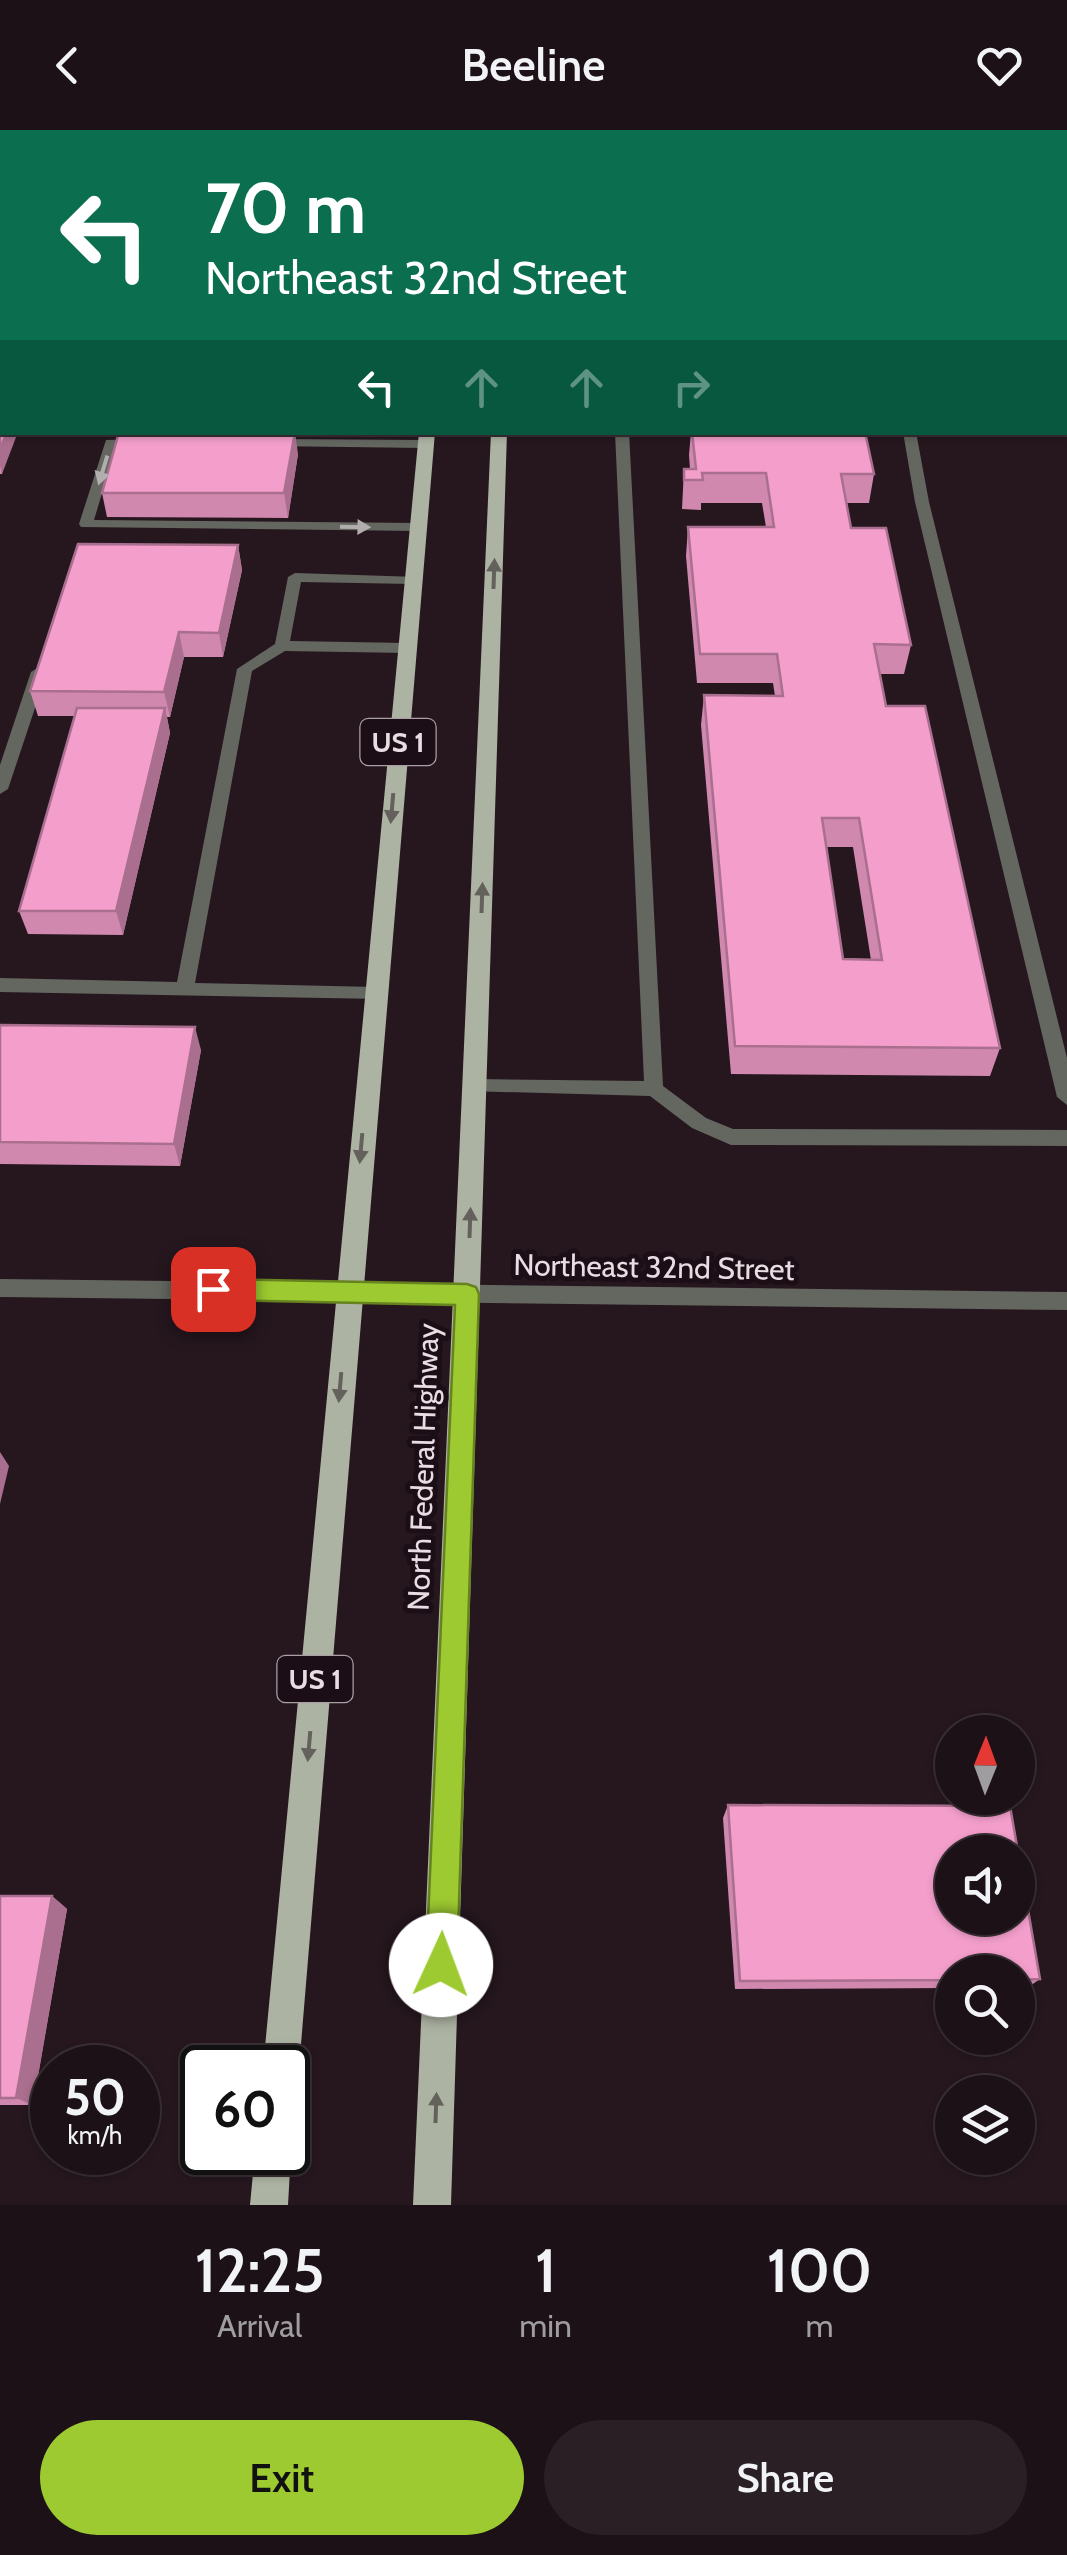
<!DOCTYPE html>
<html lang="en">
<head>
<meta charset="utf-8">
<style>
	body { margin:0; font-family:Cabin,sans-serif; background:#291f24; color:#f1f3f6; height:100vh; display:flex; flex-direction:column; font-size:38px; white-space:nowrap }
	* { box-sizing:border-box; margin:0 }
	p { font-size:32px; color:#a09da1 }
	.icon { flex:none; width:55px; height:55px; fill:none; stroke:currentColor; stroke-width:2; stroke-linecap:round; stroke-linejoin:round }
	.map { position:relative; height:2075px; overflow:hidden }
	.details { display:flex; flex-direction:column; background:#1c1117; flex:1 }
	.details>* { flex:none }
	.hud { position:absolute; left:0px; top:0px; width:1068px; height:305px; box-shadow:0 2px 8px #0004,0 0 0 2px #3a3136; background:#0b6e4f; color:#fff; overflow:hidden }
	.needle { width:65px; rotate:1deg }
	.controls { position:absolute; left:935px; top:1585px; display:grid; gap:20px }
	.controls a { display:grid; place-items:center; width:100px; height:100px; border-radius:50%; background:#1c1117; box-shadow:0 2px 8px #0004,0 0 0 2px #3a3136; font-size:50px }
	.speed { position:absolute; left:30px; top:1915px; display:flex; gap:20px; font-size:50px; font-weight:700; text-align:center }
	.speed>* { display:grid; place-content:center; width:130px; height:130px; border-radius:50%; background:#1c1117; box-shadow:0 2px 8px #0004,0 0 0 2px #3a3136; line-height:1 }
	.speed small { font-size:25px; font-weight:400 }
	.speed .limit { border:5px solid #111; border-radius:15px; background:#fff; color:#111 }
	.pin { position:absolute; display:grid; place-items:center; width:85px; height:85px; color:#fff; margin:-42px; border-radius:20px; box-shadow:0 5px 15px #0006 }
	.me { position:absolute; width:110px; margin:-55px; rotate:2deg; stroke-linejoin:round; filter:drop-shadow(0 0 8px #0008) }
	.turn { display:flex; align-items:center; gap:35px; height:210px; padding:0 40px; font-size:45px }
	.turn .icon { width:130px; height:130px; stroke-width:2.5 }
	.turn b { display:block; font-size:70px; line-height:85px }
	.lanes { display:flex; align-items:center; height:95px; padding:0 40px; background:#0003; justify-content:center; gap:50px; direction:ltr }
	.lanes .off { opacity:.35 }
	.eta { display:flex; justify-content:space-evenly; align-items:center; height:170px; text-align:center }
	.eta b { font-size:60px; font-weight:600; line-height:70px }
	.cta { display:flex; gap:20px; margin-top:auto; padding:20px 40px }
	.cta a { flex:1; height:115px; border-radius:60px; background:#9dca30; color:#111; font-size:40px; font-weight:600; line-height:115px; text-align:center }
	.cta a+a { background:#291f24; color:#f1f3f6 }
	header { display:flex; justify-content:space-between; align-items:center; height:130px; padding:0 40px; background:#1c1117; font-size:45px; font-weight:600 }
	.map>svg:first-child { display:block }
</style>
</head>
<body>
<header><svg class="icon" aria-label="back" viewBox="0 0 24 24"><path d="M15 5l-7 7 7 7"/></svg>Beeline<svg class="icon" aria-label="heart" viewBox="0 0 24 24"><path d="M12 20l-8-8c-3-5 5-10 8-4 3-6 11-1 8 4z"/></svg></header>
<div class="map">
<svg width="1067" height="2075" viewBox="0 0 1067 2075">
	<rect width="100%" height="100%" fill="#26171f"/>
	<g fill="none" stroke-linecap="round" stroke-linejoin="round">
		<!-- lane -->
		<g fill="#646760" fill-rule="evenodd">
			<rect x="202" y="0" width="10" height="2"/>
			<rect x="628" y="0" width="10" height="2"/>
			<path d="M825,0H835L836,2H826Z"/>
			<path d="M615,302H629L663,956L706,988L733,999L1067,1000V1016L731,1015L692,998L650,966L468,961L465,956L468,951L475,949L644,951Z"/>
			<path d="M903,302H916L929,372L1067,928V975L1057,967L915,372Z"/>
			<path d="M144,309L151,313L149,316L116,317L94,390L418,393L425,397L418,401L81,397L79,394L106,310Z"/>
			<path d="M273,309L426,310L433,314L426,318L268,316L266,313Z"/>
			<path d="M295,443L418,447L420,450L413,454L301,452L290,511L407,513L415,518L407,523L285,521L252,541L195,853L375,857L382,859L384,864L382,869L0,862V848L177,852L237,539L275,514L288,447Z"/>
			<path d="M39,537L47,542L8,659L0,664V635L31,542Z"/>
		</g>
		<!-- street -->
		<g fill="#646760" fill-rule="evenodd">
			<path d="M1047,0H1057L1058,2H1048Z"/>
			<rect x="1065" y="27" width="2" height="11"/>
			<path d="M0,1149L1067,1162V1180L0,1167Z"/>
		</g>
		<!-- primary -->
		<g fill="#adb3a3" fill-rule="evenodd">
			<rect x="448" y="0" width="12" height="2"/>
			<rect x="505" y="0" width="12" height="2"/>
			<path d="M419,302H435L299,1938L294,1951L288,1953V1938H263Z"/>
			<path d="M491,302H507L451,2075H413Z"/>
			<path d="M288,2013L291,2022L288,2075H250L255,2022H288Z"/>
		</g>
	</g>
	<!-- wall -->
	<g fill="#d188af" fill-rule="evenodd">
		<path d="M2,129V344H0V135Z"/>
		<path d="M691,302H865L874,344L869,373H846L851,398L911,515L904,544H880L886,576L1000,918L990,946L731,944L701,595L704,565L775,566L773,553H697L686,426L688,397H766L762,373H701V380L682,379L684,339H690L689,325ZM827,717H853L871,830L843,829Z"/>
		<path d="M298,324L288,388L107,387L102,363Z"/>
		<path d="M238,415L242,440L223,527H184L170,587H167L170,603L123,805L28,804L19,781L75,586H38L30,561Z"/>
		<path d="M0,895L201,920L180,1036L0,1034Z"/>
		<path d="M728,1675L1040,1849L1027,1858H1018V1842H952V1858L735,1859L723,1688Z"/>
		<path d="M0,1766H52L67,1779L33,1975H0Z"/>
	</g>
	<!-- shaded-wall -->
	<g fill="#aa6f8e">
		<path d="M7,302H18L2,344L0,336V319Z"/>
		<path d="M295,302L298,324L288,388L284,363Z"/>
		<path d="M238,415L242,440L223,527L219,503Z"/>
		<path d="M179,502L184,527L170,587L164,562Z"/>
		<path d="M165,578L170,603L123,805L116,781Z"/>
		<path d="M195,897L201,920L180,1036L174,1014Z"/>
		<path d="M0,1322L9,1336L0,1374Z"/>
		<path d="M52,1766L67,1779L33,1975L16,1968Z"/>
	</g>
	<!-- building -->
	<g fill="#f39ecb" stroke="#aa6f8e" stroke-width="2.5" fill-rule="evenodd">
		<path d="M62,0H141L140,2H61Z"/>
		<path d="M224,0H353V2H223Z"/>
		<path d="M2,129V147H0V135Z"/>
		<rect x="0" y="158" width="2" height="44"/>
		<rect x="0" y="214" width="2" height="49"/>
		<path d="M0,277H2V302H7L0,319Z"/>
		<path d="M119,302H295L284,363H102Z"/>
		<path d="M692,302H865L874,344H841L851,398H886L911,515L874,514L886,576H925L1000,918L735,916L704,565L783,566L777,524H700L688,397H774L766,343H702L703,350H684V339H696ZM822,688H859L882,830L843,829Z"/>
		<path d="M78,414L238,415L219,503L179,502L164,562L30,561Z"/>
		<path d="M77,578H165L116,781H19Z"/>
		<path d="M0,895L195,897L174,1014L0,1012Z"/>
		<path d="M728,1675L1010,1676L1040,1849L1018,1850V1842H952V1850L740,1851ZM952,1722H1018V1788H952Z"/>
		<path d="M0,1766H52L16,1968H0Z"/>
	</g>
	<!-- one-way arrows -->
	<defs><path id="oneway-solid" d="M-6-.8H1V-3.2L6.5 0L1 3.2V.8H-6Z" transform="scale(2.5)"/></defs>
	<g fill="#b3aeae">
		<use href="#oneway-solid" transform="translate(103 340) rotate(107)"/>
		<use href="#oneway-solid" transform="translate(355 397) rotate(1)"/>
	</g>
	<g fill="#64605c">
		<use href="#oneway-solid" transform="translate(494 444) rotate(-88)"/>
		<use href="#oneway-solid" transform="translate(392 678) rotate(95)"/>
		<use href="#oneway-solid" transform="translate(482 768) rotate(-88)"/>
		<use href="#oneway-solid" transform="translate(361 1018) rotate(95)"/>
		<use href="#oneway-solid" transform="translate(470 1093) rotate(-88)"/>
		<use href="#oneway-solid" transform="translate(340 1257) rotate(95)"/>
		<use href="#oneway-solid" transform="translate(309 1616) rotate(95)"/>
		<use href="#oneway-solid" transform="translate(436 1978) rotate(-88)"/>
	</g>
	<!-- route -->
	<path fill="#9dca30" stroke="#66831f" stroke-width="2.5" d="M213,1149L467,1154L476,1157L479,1164L457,1835L452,1846L441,1851L430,1846L426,1835L455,1175L213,1170L204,1167L201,1159L204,1152Z"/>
	<g text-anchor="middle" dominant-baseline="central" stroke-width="10" stroke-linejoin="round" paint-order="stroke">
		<!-- shield labels -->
		<g fill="#1c0e16" stroke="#aa9fa5" stroke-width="2.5">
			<rect x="360.5" y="589" width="75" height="46" rx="8"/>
			<rect x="277.5" y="1526" width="75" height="46" rx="8"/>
		</g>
		<g font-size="28" font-weight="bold" fill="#e7dde2">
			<text x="398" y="612">US 1</text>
			<text x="315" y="1549">US 1</text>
		</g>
		<!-- street labels -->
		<g font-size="30" fill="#e7dde2" stroke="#1c0e16">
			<text transform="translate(654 1137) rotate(1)">Northeast 32nd Street</text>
			<text transform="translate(423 1337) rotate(-88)">North Federal Highway</text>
		</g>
	</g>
</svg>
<div class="controls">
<a><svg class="needle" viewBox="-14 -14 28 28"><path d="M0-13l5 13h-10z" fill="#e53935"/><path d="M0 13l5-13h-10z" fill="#a09da1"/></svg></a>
<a><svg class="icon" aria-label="sound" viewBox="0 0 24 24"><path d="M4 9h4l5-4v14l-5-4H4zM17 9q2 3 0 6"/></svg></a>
<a><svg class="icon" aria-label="search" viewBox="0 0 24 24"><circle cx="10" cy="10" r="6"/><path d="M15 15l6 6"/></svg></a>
<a><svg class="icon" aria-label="layers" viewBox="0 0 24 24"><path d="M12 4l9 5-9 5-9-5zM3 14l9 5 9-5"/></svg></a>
</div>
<div class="speed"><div>50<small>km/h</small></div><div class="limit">60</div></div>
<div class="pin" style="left:213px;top:1159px;background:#d93025"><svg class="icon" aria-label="arrive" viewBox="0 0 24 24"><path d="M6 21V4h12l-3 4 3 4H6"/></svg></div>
<svg class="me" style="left:441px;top:1835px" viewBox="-20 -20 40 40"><circle r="19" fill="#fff"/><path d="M0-13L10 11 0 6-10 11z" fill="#9dca30"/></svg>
<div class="hud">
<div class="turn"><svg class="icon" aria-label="left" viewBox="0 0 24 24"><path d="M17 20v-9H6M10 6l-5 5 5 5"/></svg><div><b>70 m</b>Northeast 32nd Street</div></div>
<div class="lanes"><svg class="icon" aria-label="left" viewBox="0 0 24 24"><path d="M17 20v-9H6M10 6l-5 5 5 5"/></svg><svg class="icon off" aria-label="ahead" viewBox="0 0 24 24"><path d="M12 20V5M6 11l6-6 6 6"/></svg><svg class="icon off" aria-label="ahead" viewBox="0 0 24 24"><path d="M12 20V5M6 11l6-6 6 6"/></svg><svg class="icon off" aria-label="right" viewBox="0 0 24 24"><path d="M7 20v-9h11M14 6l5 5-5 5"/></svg></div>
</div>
</div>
<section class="details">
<div class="eta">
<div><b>12:25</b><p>Arrival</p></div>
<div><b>1</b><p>min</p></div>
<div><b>100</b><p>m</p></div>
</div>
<div class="cta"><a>Exit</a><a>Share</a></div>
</section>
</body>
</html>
